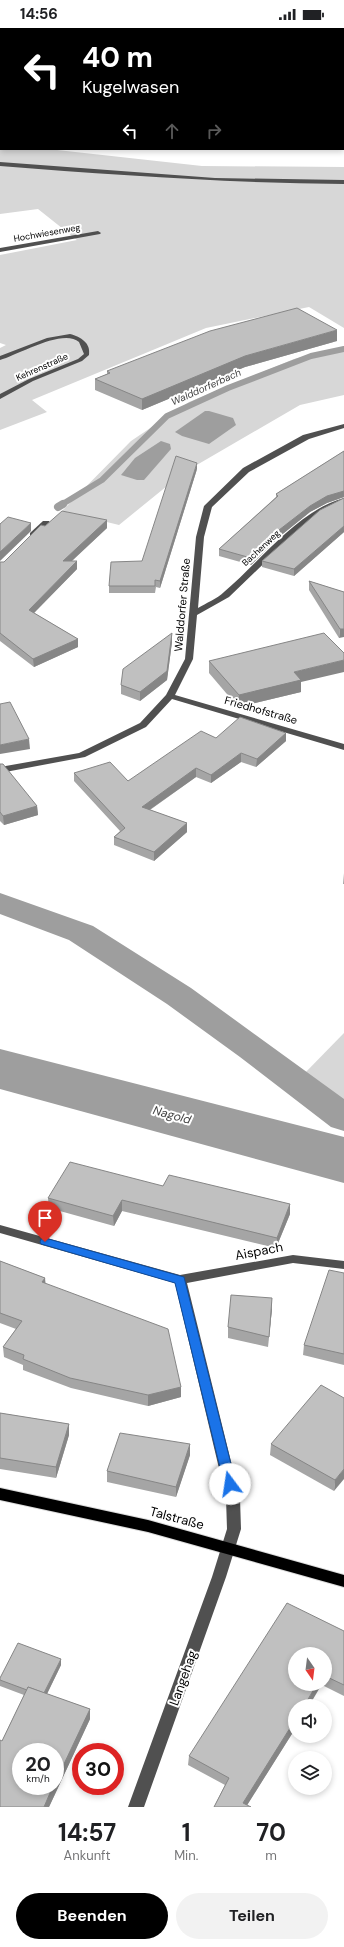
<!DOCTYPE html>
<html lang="de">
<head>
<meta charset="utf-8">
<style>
	body { margin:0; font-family:"DM Sans",sans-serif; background:#f2f2f2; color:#202124; height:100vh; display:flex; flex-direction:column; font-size:15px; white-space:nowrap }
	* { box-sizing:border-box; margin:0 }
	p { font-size:13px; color:#757577 }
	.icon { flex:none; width:22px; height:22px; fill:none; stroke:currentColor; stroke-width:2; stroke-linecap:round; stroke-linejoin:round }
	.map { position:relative; height:1779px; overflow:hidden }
	.panel { display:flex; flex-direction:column; background:#fff; flex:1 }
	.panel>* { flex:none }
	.top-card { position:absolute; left:0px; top:0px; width:344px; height:122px; box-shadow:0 2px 6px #0003; background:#000; color:#fff; overflow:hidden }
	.needle { width:26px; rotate:166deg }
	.tools { position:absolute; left:288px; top:1619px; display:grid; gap:8px }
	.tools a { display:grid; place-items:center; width:44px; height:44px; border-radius:50%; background:#fff; box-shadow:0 2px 6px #0003; font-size:20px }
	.speed { position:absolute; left:12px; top:1715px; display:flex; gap:8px; font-size:20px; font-weight:700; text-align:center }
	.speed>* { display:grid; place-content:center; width:52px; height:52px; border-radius:50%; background:#fff; box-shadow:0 2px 6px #0003; line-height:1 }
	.speed small { font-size:10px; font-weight:400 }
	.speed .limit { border:6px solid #d22; background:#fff; color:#111 }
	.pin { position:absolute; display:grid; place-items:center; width:34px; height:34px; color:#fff; margin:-41px -17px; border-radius:50% 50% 50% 0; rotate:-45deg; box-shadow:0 0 4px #0007 }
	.pin .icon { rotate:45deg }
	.me { position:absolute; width:44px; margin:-22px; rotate:346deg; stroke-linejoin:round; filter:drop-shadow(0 0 3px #0008) }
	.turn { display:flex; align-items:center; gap:14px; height:84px; padding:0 16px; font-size:18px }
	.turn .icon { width:52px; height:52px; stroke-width:2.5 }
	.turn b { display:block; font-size:28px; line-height:34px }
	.lanes { display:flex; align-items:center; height:38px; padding:0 16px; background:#0003; justify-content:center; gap:20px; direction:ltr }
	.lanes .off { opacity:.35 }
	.eta { display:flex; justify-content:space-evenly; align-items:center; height:68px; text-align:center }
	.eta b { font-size:24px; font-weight:700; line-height:28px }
	.primary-button { display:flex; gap:8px; margin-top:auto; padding:8px 16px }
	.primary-button a { flex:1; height:46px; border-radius:24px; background:#000; color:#fff; font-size:16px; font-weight:700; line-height:46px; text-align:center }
	.primary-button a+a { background:#f2f2f2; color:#202124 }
	.status { display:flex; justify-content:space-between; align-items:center; height:28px; padding:0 20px; background:#fff; direction:ltr }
	.status svg { height:11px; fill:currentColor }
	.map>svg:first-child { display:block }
</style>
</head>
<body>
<div class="status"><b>14:56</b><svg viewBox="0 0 49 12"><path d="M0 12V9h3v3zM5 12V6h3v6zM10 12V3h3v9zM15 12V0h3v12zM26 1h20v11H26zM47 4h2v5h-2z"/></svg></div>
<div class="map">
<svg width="344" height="1779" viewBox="0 0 344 1779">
	<rect width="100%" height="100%" fill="#fff"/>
	<!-- green -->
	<g fill="#d7d7d7">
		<path d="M0,116L1,121H48L202,138L344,139V300L309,279L206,300L32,372L47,384L0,402V320L6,317L0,315V227L77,212L38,181L0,186Z"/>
		<path d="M344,319V367L300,377L183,445L119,497L62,483L131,413L189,374L294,331Z"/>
		<path d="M344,1005V1082L302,1048Z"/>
	</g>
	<!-- water -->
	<g fill="#9e9e9e">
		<path d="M205,383H209L233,390L236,397L209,416L182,408L175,404Z"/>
		<path d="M161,413L170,416L171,421L144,452H137L121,447L135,430Z"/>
	</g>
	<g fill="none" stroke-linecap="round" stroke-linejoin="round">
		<!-- stream-far1 -->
		<path stroke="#9e9e9e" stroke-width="6" d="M61,477L102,452L167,388L228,360L311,328L344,321"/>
		<!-- stream -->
		<path stroke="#9e9e9e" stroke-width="8" d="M58,479L63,476"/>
		<!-- canal -->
		<path fill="#9e9e9e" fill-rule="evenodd" d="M0,865L93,898L191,960L344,1071V1103L331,1099L240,1029L167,976L69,912L0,886Z"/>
		<!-- river -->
		<path fill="#9e9e9e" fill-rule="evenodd" d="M0,1021L344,1109V1155L0,1061Z"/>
		<defs>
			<path id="major" d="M0,1460L148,1492L344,1547V1559L148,1504L0,1472Z"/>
		</defs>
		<!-- major casing -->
		<use href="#major" stroke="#dbdbdb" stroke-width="2"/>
		<!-- minor -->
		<g fill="#505050" fill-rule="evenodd">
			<path d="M0,134L215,150L344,152V156C229,155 115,147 0,138Z"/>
			<path d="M98,203L101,205L100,206L0,224V220Z"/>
			<path d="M70,306C81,309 91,315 89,327L82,333L33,353L0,371V366L29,351L78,331L84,326L79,314C63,300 18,327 0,332V328L47,310Z"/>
			<path d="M344,396V400L309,411L249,444L212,479L204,509L198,580C206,575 217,571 224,564C260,534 298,482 344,470V475L319,487L282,518L229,569L197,587L193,631L175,667L344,716V722L172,671L146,699L85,729L0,745V739L79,725L140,695L166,667L185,631L196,509L204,478L243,440L303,407Z"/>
			<path d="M43,493H49L50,495L36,509H30V505Z"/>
			<path d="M0,1197L180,1247L293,1227L344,1233V1241L293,1235L187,1255L240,1470L241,1501L226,1549L144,1779H128L212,1549L227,1501L226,1470L175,1255L0,1205Z"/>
		</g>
		<!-- major -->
		<use href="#major" fill="#000" fill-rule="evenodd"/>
	</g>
	<!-- wall -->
	<g fill="#a5a5a5" fill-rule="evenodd">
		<path d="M337,313L245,339L142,382L95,362V351L107,346V343Z"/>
		<path d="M344,423V469L327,475L310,484L279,509L251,537L219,528V521L276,469V466Z"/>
		<path d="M197,441L160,560L156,559L155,565H109V558L142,533Z"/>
		<path d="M344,470V504L294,548L262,539V533Z"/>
		<path d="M107,492V500L72,533L77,541L34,585L78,611V619L34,639L0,613V534H4L45,498Z"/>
		<path d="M309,553L344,564L339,610L309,562Z"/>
		<path d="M172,614L167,652L140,673L121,666V657Z"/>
		<path d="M209,633L301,654V664L238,679L209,645Z"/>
		<path d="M286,705V713L256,739L241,734L211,755L196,749L150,782L187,795V804L154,833L114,817V809L120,803L74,753V745L128,753L216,710Z"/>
		<path d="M0,736L37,778L38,787L4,797L0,793Z"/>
		<path d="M344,845V856H343Z"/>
		<path d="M163,1158L290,1176V1186L276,1220L122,1183L114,1198L49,1180L48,1170Z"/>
		<path d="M0,1233L45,1250V1256L181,1359V1369L148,1378L71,1360L23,1342V1337L4,1329L3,1319L16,1301L0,1295Z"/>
		<path d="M344,1245V1337L303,1327L304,1317Z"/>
		<path d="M272,1281L268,1319L228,1310V1299Z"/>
		<path d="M344,1370L334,1463L270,1427L271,1416Z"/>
		<path d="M0,1385L69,1396V1407L56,1450L0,1441Z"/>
		<path d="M190,1416V1427L176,1469L107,1454V1443Z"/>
		<path d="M344,1603V1668L322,1657L295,1678V1701L247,1777L214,1779L225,1757L188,1737L189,1728ZM325,1626V1656H295Z"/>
		<path d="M61,1631V1637L47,1666L90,1681V1691L49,1779H0L2,1713L24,1667L0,1658V1650Z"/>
	</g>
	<!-- shaded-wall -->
	<g fill="#868686">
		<path d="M337,302V313L245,339L142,382V371L245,328Z"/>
		<path d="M197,435V441L160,560V553Z"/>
		<path d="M344,463V469L327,475L310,484L279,509L251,537V530L279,502L310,478L327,468Z"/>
		<path d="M107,492V500L63,541V533Z"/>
		<path d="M31,495V503L0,533V524Z"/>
		<path d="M344,498V504L294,548V541Z"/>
		<path d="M77,533V541L29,590V582Z"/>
		<path d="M340,601H344V609L339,610Z"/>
		<path d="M172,605V614L167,652L140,673V664Z"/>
		<path d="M78,611V619L34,639L33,631Z"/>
		<path d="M344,632V644L301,654V664L238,679L239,667L294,644Z"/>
		<path d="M286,705V713L256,739L257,731Z"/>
		<path d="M29,711L30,721L0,726V717Z"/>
		<path d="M241,725V734L211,755V747Z"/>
		<path d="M196,740V749L142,787V779Z"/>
		<path d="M37,778L38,787L4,797L3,788Z"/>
		<path d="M187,795V804L154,833V824Z"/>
		<path d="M122,1172V1183L114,1198L113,1188Z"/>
		<path d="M290,1176V1186L276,1220L277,1210Z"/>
		<path d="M45,1250L46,1260L42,1254Z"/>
		<path d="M272,1270V1281L268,1319L269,1309Z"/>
		<path d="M181,1359V1369L148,1378V1367Z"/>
		<path d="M69,1396V1407L56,1450V1439Z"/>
		<path d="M190,1416V1427L176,1469V1459Z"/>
		<path d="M344,1441V1451L334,1463L335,1452Z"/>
		<path d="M61,1631V1637L43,1674V1668Z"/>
		<path d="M317,1656H322L309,1678H304Z"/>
		<path d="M90,1681V1691L49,1779H44L53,1758H55V1755Z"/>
		<path d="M295,1692V1701L246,1779L243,1775Z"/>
	</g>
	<!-- building -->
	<g fill="#c0c0c0" stroke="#868686">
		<path d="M297,280L337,302L245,328L142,371L95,351L110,345L107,343L210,303Z"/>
		<path d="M344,423V463L327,468L310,478L279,502L251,530L219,521L278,468L276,466Z"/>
		<path d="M176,428L197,435L160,553L155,552V558H109L111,534L142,533Z"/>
		<path d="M344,470V498L294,541L262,533L320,482Z"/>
		<path d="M62,483L107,492L63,533H77L29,582L78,611L33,631L0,605V534H4L41,497L45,498Z"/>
		<path d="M8,489L31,495L0,524V496Z"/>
		<path d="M309,553L344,564V601H340Z"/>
		<path d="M172,605L167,643L140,664L121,657L123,641Z"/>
		<path d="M324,605L344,625V632L294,644L301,652L239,667L209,633Z"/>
		<path d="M10,674L29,711L0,717V676Z"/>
		<path d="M240,689L286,705L257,731L241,725L211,747L196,740L142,779L187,795L154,824L114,809L125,800L74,745L110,734L128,753L201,703L216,710Z"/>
		<path d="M0,736H3L37,778L3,788L0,784Z"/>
		<path d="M70,1134L163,1158L169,1147L290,1176L277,1210L122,1172L113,1188L48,1170Z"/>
		<path d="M0,1233L45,1250L42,1254L168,1301L181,1359L148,1367L70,1350L23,1331L24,1327L3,1319L22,1293L0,1285Z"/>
		<path d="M329,1242L344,1245V1326L304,1317Z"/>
		<path d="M231,1267L272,1270L269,1309L228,1299Z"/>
		<path d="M321,1357L344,1370V1441L335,1452L271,1416Z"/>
		<path d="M0,1385L69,1396L56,1439L0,1430Z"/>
		<path d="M120,1405L190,1416L176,1459L107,1443Z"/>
		<path d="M287,1575L344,1603V1657L325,1648V1626H295V1656H317L304,1678H295V1692L243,1775L251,1779H214L229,1750L189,1728Z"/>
		<path d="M18,1615L61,1631L44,1665L28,1659L27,1662L0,1652V1650Z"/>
		<path d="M28,1659L90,1681L55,1755V1724H21V1758H53L44,1779H0V1712L2,1713Z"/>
	</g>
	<!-- route -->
	<path fill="#1a73e8" stroke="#114b97" d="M45,1210L184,1249L236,1456L234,1459L230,1461L225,1459L224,1456L175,1255L41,1216L40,1214L41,1211Z"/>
	<g text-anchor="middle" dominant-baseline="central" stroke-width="4" stroke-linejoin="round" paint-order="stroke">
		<!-- far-street labels -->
		<g font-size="9" fill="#000" stroke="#fff">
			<text transform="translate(47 205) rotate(-10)">Hochwiesenweg</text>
			<text transform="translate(42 339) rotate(-24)">Kehrenstraße</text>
			<text transform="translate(261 520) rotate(-43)">Bachenweg</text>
		</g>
		<!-- far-water labels -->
		<g font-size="10" font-style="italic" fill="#3f3f3f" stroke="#fff">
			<text transform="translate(206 359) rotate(-24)">Walddorferbach</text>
		</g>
		<!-- street labels -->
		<g font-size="11" fill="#000" stroke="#fff">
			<text transform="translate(182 577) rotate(-85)">Walddorfer Straße</text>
			<text transform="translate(261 682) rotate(16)">Friedhofstraße</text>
		</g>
		<!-- water labels -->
		<g font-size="12" font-style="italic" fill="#3f3f3f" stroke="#fff">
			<text transform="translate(172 1087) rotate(15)">Nagold</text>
		</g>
		<!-- near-street labels -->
		<g font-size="13" fill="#000" stroke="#fff">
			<text transform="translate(259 1223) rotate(-11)">Aispach</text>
			<text transform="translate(177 1490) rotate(15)">Talstraße</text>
			<text transform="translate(183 1650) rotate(-70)">Langehag</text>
		</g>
	</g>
</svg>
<div class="tools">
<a><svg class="needle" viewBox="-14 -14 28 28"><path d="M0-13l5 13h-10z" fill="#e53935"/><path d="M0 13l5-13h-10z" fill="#757577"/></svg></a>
<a><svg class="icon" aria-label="sound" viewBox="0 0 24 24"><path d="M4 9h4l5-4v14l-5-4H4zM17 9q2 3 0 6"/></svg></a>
<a><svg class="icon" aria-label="layers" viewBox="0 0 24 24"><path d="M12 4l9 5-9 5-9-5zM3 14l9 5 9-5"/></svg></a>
</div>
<div class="speed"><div>20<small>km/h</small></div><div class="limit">30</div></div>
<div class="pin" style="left:45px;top:1214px;background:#d93025"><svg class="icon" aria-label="arrive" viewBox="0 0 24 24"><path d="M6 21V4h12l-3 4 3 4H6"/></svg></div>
<svg class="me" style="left:230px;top:1456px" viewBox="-20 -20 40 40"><circle r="19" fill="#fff"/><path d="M0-13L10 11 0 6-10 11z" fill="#1a73e8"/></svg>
<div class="top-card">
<div class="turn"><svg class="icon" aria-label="left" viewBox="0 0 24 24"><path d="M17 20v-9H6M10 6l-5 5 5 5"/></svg><div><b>40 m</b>Kugelwasen</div></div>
<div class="lanes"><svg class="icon" aria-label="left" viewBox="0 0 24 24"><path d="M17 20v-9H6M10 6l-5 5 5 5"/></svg><svg class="icon off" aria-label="ahead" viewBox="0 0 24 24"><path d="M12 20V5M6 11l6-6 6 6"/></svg><svg class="icon off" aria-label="right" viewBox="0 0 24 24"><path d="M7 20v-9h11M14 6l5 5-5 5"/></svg></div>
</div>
</div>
<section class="panel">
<div class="eta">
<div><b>14:57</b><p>Ankunft</p></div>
<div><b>1</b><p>Min.</p></div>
<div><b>70</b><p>m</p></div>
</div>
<div class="primary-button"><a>Beenden</a><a>Teilen</a></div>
</section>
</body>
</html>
